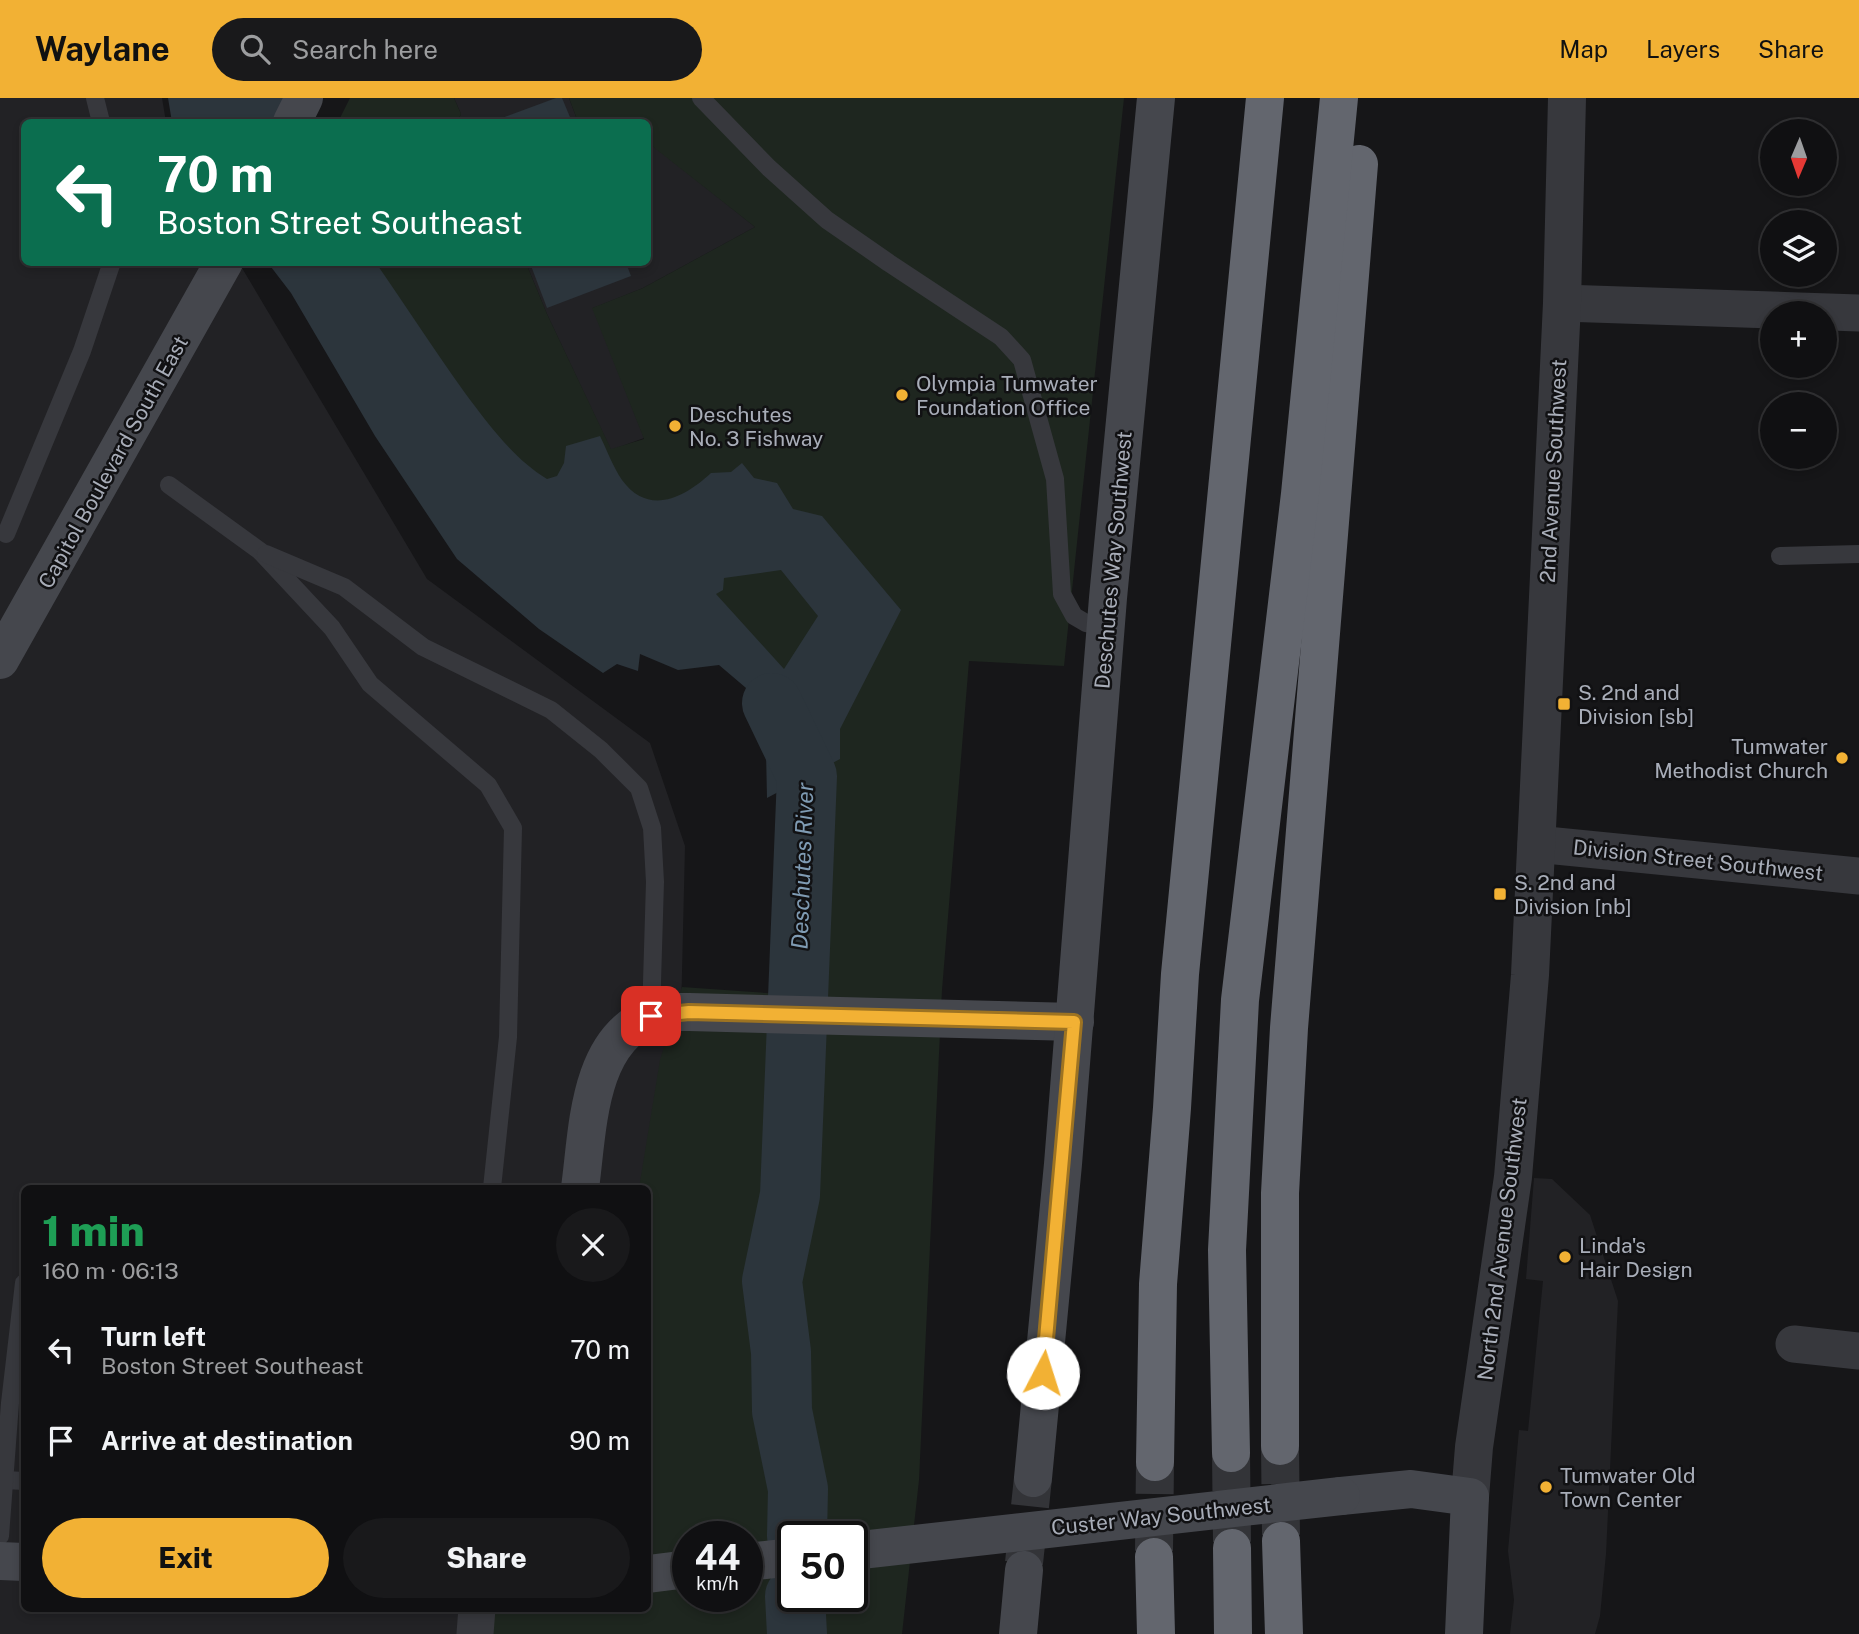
<!DOCTYPE html>
<html lang="en">
<head>
<meta charset="utf-8">
<style>
	body { margin:0; font-family:"Public Sans",sans-serif; background:#19191b; color:#f1f3f6; height:100vh; display:flex; flex-direction:column; font-size:26px; white-space:nowrap }
	* { box-sizing:border-box; margin:0 }
	p { font-size:23px; color:#9c9d9f }
	.icon { flex:none; width:38px; height:38px; fill:none; stroke:currentColor; stroke-width:2; stroke-linecap:round; stroke-linejoin:round }
	.map { position:relative; flex:1; overflow:hidden }
	.details { position:absolute; left:21px; top:1087px; width:630px; height:427px; display:flex; flex-direction:column; background:#101012; border-radius:10px; box-shadow:0 4px 10px #0003,0 0 0 2px #303032 }
	.details>* { flex:none }
	.guide { position:absolute; left:21px; top:21px; width:630px; height:147px; border-radius:10px; box-shadow:0 4px 10px #0003,0 0 0 2px #303032; background:#0b6e4f; color:#fff; overflow:hidden }
	.needle { width:46px; rotate:182deg }
	.buttons { position:absolute; left:1760px; top:21px; display:grid; gap:14px }
	.buttons a { display:grid; place-items:center; width:77px; height:77px; border-radius:50%; background:#101012; box-shadow:0 4px 10px #0003,0 0 0 2px #303032; font-size:35px }
	.speed { position:absolute; left:672px; top:1423px; display:flex; gap:14px; font-size:35px; font-weight:700; text-align:center }
	.speed>* { display:grid; place-content:center; width:91px; height:91px; border-radius:50%; background:#101012; box-shadow:0 4px 10px #0003,0 0 0 2px #303032; line-height:1 }
	.speed small { font-size:18px; font-weight:400 }
	.speed .limit { border:4px solid #111; border-radius:10px; background:#fff; color:#111 }
	.pin { position:absolute; display:grid; place-items:center; width:60px; height:60px; color:#fff; margin:-30px; border-radius:14px; box-shadow:0 4px 10px #0006 }
	.me { position:absolute; width:77px; margin:-38px; rotate:5deg; stroke-linejoin:round; filter:drop-shadow(0 0 5px #0008) }
	.turn { display:flex; align-items:center; gap:24px; height:147px; padding:0 21px; font-size:32px }
	.turn .icon { width:91px; height:91px; stroke-width:2.5 }
	.turn b { display:block; font-size:49px; line-height:60px }
	.round { display:grid; place-items:center; flex:none; width:74px; height:74px; border-radius:37px; background:#19191b }
	.overview { display:flex; align-items:center; justify-content:space-between; height:119px; padding:0 21px }
	h1 { font-size:42px; font-weight:800; line-height:52px; color:#1e9e55 }
	.action { display:flex; gap:14px; margin-top:auto; padding:14px 21px }
	.action a { flex:1; height:80px; border-radius:42px; background:#f2b134; color:#111; font-size:28px; font-weight:800; line-height:80px; text-align:center }
	.action a+a { background:#19191b; color:#f1f3f6 }
	ul { padding:0; list-style:none }
	li { display:flex; align-items:center; gap:21px; height:91px; padding:0 21px }
	li div { flex:1 }
	li b { display:block; font-size:26px }
	li em { font-style:normal }
	header { display:flex; align-items:center; gap:42px; box-sizing:border-box; height:98px; padding:0 35px; background:#f2b134; color:#111 }
	header strong { font-size:33px }
	nav { display:flex; gap:38px; margin-inline-start:auto; font-size:24px }
	.search { width:490px; height:63px; background:#19191b; display:flex; align-items:center; gap:18px; box-sizing:border-box; padding:0 24px; border-radius:38px; color:#9c9d9f; font-size:26px }
	.map>svg:first-child { display:block }
</style>
</head>
<body>
<header>
<strong>Waylane</strong>
<div class="search"><svg class="icon" aria-label="search" viewBox="0 0 24 24"><circle cx="10" cy="10" r="6"/><path d="M15 15l6 6"/></svg>Search here</div>
<nav><a>Map</a><a>Layers</a><a>Share</a></nav>
</header>
<div class="map">
<svg width="1859" height="1536" viewBox="0 0 1859 1536">
	<rect width="100%" height="100%" fill="#161618"/>
	<!-- built -->
	<g fill="#222225">
		<path d="M0,0H162L166,24H24V164L239,165L427,481L650,645L685,748L680,959L648,1090H24V1510H510L497,1536H0Z"/>
		<path d="M454,0H569L578,24H457L461,16Z"/>
		<path d="M652,47L755,129L643,190L593,210L644,340L611,352L547,216L526,165L648,164V49Z"/>
		<path d="M1534,1080L1552,1081L1590,1117L1618,1203L1606,1456L1600,1518L1595,1536H1510L1514,1502L1508,1453L1519,1332L1528,1333L1543,1183L1526,1181Z"/>
	</g>
	<!-- green -->
	<g fill="#1e261f" fill-rule="evenodd">
		<path d="M350,0H454L461,16L457,24H338Z"/>
		<path d="M569,0H1124L1064,568L969,563L942,892L919,1382L902,1536H480V1531L495,1510H648V1090H639L660,962L682,889L795,897L803,808L807,678L770,598L533,432L337,165H526L547,216L611,351L644,341L592,210L643,190L755,129L652,48L648,49V24H578ZM688,1438H747V1498H688ZM793,1438H852V1498H793Z"/>
	</g>
	<!-- water -->
	<g fill="#2c353c" fill-rule="evenodd">
		<path d="M168,0H283L296,24H172Z"/>
		<path d="M556,0H562L572,24H491Z"/>
		<path d="M268,165H376C406,208 434,252 465,295C489,327 513,360 547,381L557,378L564,365L566,348L600,338C607,352 613,369 622,382C649,419 685,399 711,375L731,374L742,365L754,380L777,385L793,411L822,418L901,512L840,631V661L767,700L765,606L719,567L678,572L640,556L638,573L617,566L603,575L539,531L457,461L375,338L291,195ZM781,472L818,518L784,571L716,496L723,492L724,480Z"/>
		<path d="M530,165H626L631,178L547,210Z"/>
	</g>
	<g fill="none" stroke-linecap="round" stroke-linejoin="round">
		<!-- river -->
		<g stroke="#2c353c" stroke-width="60">
			<path d="M772,605L807,678L790,1097L772,1183L781,1254L782,1313L798,1391L797,1438"/>
			<path d="M795,1498L797,1536"/>
		</g>
		<!-- secondary-tunnel -->
		<path stroke="#333438" stroke-width="38" stroke-dasharray="38 19" stroke-linecap="butt" d="M1024,1465L1033,1380"/>
		<!-- motorway-tunnel -->
		<g stroke="#333438" stroke-width="38" stroke-dasharray="38 19" stroke-linecap="butt">
			<path d="M1280,1348L1281,1437"/>
			<path d="M1231,1355L1232,1444"/>
			<path d="M1154,1453L1155,1364"/>
		</g>
		<!-- service -->
		<g stroke="#37383d" stroke-width="18">
			<path d="M95,0L101,24"/>
			<path d="M701,0L769,70L827,122L889,165L1001,239L1022,262L1055,381L1062,496L1074,518L1086,525L1106,528"/>
			<path d="M169,387L260,453L332,530L370,586L488,687L513,730L508,939L492,1090"/>
			<path d="M6,436L82,253L112,164"/>
			<path d="M266,456L344,489L423,549L551,612L601,652L639,690L652,730L655,784L651,918"/>
			<path d="M1780,458L1859,456"/>
			<path d="M5,1382L24,1383"/>
			<path d="M0,1438L10,1305L24,1185"/>
		</g>
		<!-- minor -->
		<g stroke="#37383d" stroke-width="37">
			<path d="M1562,205L1859,215"/>
			<path d="M1536,746L1859,778"/>
			<path d="M1794,1246L1859,1253"/>
			<path d="M475,1536L477,1510"/>
		</g>
		<!-- tertiary -->
		<path stroke="#37383d" stroke-width="38" d="M1470,1399L1474,1349L1513,1079L1530,877L1562,205L1567,0"/>
		<!-- secondary -->
		<g stroke="#45474d" stroke-width="38">
			<path d="M292,24L304,0"/>
			<path d="M0,562L224,164"/>
			<path d="M580,1090C588,1033 587,943 651,918C662,913 677,914 689,914L1075,924"/>
			<path d="M1033,1380L1063,1066L1108,500L1156,0"/>
			<path d="M1341,1398L1411,1391L1470,1399L1464,1536"/>
			<path d="M0,1463L24,1464"/>
			<path d="M747,1464L793,1459"/>
			<path d="M648,1476L688,1471"/>
			<path d="M1018,1536L1024,1472"/>
		</g>
		<!-- motorway -->
		<g stroke="#63666e" stroke-width="38">
			<path d="M1280,1348V1095L1289,930L1359,66"/>
			<path d="M1231,1355L1227,1152L1240,902L1300,396L1339,0"/>
			<path d="M1155,1364L1158,1186L1172,1010L1180,876L1265,0"/>
			<path d="M1281,1443L1284,1536"/>
			<path d="M1232,1450L1233,1536"/>
			<path d="M1154,1459L1156,1536"/>
		</g>
		<!-- secondary-bridge -->
		<path stroke="#45474d" stroke-width="38" d="M852,1453L1341,1398"/>
	</g>
	<g fill="none" stroke-linecap="round" stroke-linejoin="round">
		<defs>
			<path id="route" d="M651,918L689,914L1074,924L1043,1275"/>
		</defs>
		<!-- route casing -->
		<use href="#route" stroke="#9d7322" stroke-width="18"/>
		<!-- route -->
		<use href="#route" stroke="#f2b134" stroke-width="12"/>
	</g>
	<!-- markers -->
	<g fill="#f2b134" stroke="#111113" stroke-width="2.5">
		<circle cx="902" cy="297" r="7"/>
		<circle cx="675" cy="328" r="7"/>
		<rect x="1557" y="599" width="14" height="14" rx="3.5"/>
		<circle cx="1842" cy="660" r="7"/>
		<rect x="1493" y="789" width="14" height="14" rx="3.5"/>
		<circle cx="1565" cy="1159" r="7"/>
		<circle cx="1546" cy="1389" r="7"/>
	</g>
	<g text-anchor="middle" dominant-baseline="central" stroke-width="5" stroke-linejoin="round" paint-order="stroke">
		<!-- poi labels -->
		<g font-size="21" fill="#a8adb8" stroke="#111113" text-anchor="start">
			<text x="916" y="285">Olympia Tumwater<tspan x="916" dy="24">Foundation Office</tspan></text>
			<text x="689" y="316">Deschutes<tspan x="689" dy="24">No. 3 Fishway</tspan></text>
			<text x="1578" y="594">S. 2nd and<tspan x="1578" dy="24">Division [sb]</tspan></text>
			<text x="1828" y="648" text-anchor="end">Tumwater<tspan x="1828" dy="24">Methodist Church</tspan></text>
			<text x="1514" y="784">S. 2nd and<tspan x="1514" dy="24">Division [nb]</tspan></text>
			<text x="1579" y="1147">Linda's<tspan x="1579" dy="24">Hair Design</tspan></text>
			<text x="1560" y="1377">Tumwater Old<tspan x="1560" dy="24">Town Center</tspan></text>
		</g>
		<!-- street labels -->
		<g font-size="21" fill="#a8adb8" stroke="#111113">
			<text transform="translate(113 364) rotate(-61)">Capitol Boulevard South East</text>
			<text transform="translate(1553 373) rotate(-87)">2nd Avenue Southwest</text>
			<text transform="translate(1113 462) rotate(-85)">Deschutes Way Southwest</text>
			<text transform="translate(1698 762) rotate(6)">Division Street Southwest</text>
			<text transform="translate(1502 1141) rotate(-83)">North 2nd Avenue Southwest</text>
			<text transform="translate(1161 1418) rotate(-6)">Custer Way Southwest</text>
		</g>
		<!-- water labels -->
		<g font-size="23" font-style="italic" fill="#7f9bb3" stroke="#111113">
			<text transform="translate(802 768) rotate(-88)">Deschutes River</text>
		</g>
	</g>
</svg>
<div class="buttons">
<a><svg class="needle" viewBox="-14 -14 28 28"><path d="M0-13l5 13h-10z" fill="#e53935"/><path d="M0 13l5-13h-10z" fill="#9c9d9f"/></svg></a>
<a><svg class="icon" aria-label="layers" viewBox="0 0 24 24"><path d="M12 4l9 5-9 5-9-5zM3 14l9 5 9-5"/></svg></a>
<a>+</a>
<a>−</a>
</div>
<div class="speed"><div>44<small>km/h</small></div><div class="limit">50</div></div>
<div class="pin" style="left:651px;top:918px;background:#d93025"><svg class="icon" aria-label="arrive" viewBox="0 0 24 24"><path d="M6 21V4h12l-3 4 3 4H6"/></svg></div>
<svg class="me" style="left:1043px;top:1275px" viewBox="-20 -20 40 40"><circle r="19" fill="#fff"/><path d="M0-13L10 11 0 6-10 11z" fill="#f2b134"/></svg>
<div class="guide">
<div class="turn"><svg class="icon" aria-label="left" viewBox="0 0 24 24"><path d="M17 20v-9H6M10 6l-5 5 5 5"/></svg><div><b>70 m</b>Boston Street Southeast</div></div>
</div>
<section class="details">
<div class="overview"><div><h1>1 min</h1><p>160 m · 06:13</p></div><a class="round"><svg class="icon" aria-label="close" viewBox="0 0 24 24"><path d="M6 6l12 12M18 6L6 18"/></svg></a></div>
<ul>
<li><svg class="icon" aria-label="left" viewBox="0 0 24 24"><path d="M17 20v-9H6M10 6l-5 5 5 5"/></svg><div><b>Turn left</b><p>Boston Street Southeast</p></div><em>70 m</em></li>
<li><svg class="icon" aria-label="arrive" viewBox="0 0 24 24"><path d="M6 21V4h12l-3 4 3 4H6"/></svg><div><b>Arrive at destination</b></div><em>90 m</em></li>
</ul>
<div class="action"><a>Exit</a><a>Share</a></div>
</section>
</div>
</body>
</html>
